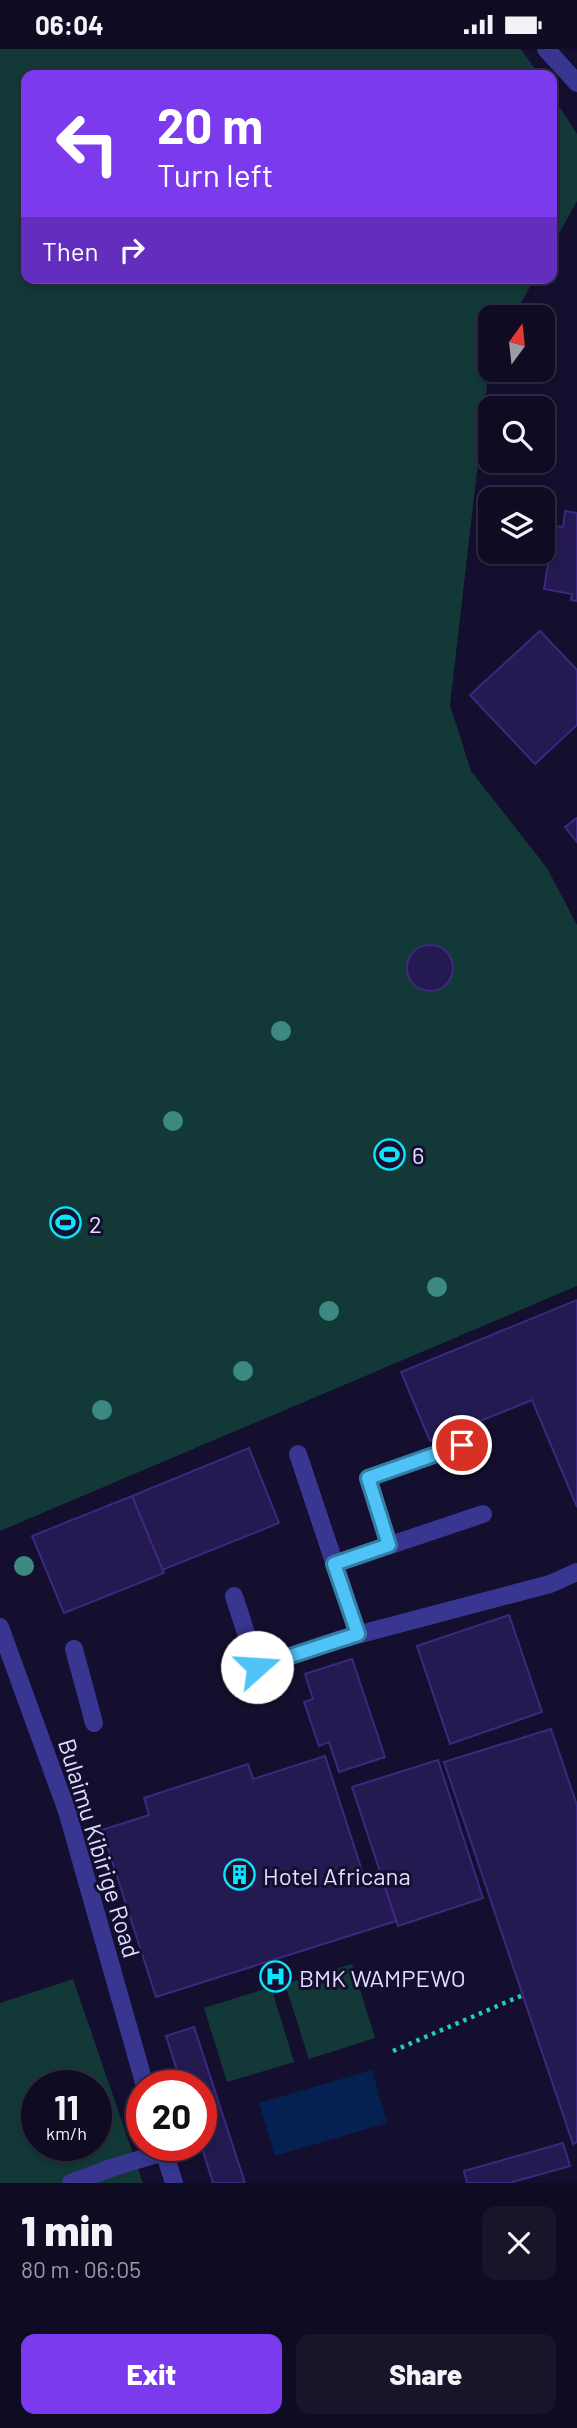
<!DOCTYPE html>
<html lang="en">
<head>
<meta charset="utf-8">
<style>
	body { margin:0; font-family:Barlow,sans-serif; background:#18142a; color:#f1f3f6; height:100vh; display:flex; flex-direction:column; font-size:26px; white-space:nowrap }
	* { box-sizing:border-box; margin:0 }
	p { font-size:23px; color:#9b9ba5 }
	.icon { flex:none; width:38px; height:38px; fill:none; stroke:currentColor; stroke-width:2; stroke-linecap:round; stroke-linejoin:round }
	.map { position:relative; height:2134px; overflow:hidden }
	.panel { display:flex; flex-direction:column; background:#0f0b22; flex:1 }
	.panel>* { flex:none }
	.hud { position:absolute; left:21px; top:21px; width:536px; height:214px; border-radius:14px; box-shadow:0 4px 10px #0003,0 0 0 2px #2f2b40; background:#7c3aed; color:#fff; overflow:hidden }
	.needle { width:46px; rotate:15deg }
	.buttons { position:absolute; left:478px; top:256px; display:grid; gap:14px }
	.buttons a { display:grid; place-items:center; width:77px; height:77px; border-radius:14px; background:#0f0b22; box-shadow:0 4px 10px #0003,0 0 0 2px #2f2b40; font-size:35px }
	.speed { position:absolute; left:21px; top:2021px; display:flex; gap:14px; font-size:35px; font-weight:700; text-align:center }
	.speed>* { display:grid; place-content:center; width:91px; height:91px; border-radius:50%; background:#0f0b22; box-shadow:0 4px 10px #0003,0 0 0 2px #2f2b40; line-height:1 }
	.speed small { font-size:18px; font-weight:400 }
	.speed .limit { border:10px solid #d22; background:#fff; color:#111 }
	.pin { position:absolute; display:grid; place-items:center; width:60px; height:60px; color:#fff; margin:-30px; border:4px solid #fff; border-radius:50%; box-shadow:0 2px 7px #0007 }
	.me { position:absolute; width:77px; margin:-38px; rotate:71deg; stroke-linejoin:round; filter:drop-shadow(0 0 5px #0008) }
	.turn { display:flex; align-items:center; gap:24px; height:147px; padding:0 21px; font-size:32px }
	.turn .icon { width:91px; height:91px; stroke-width:2.5 }
	.turn b { display:block; font-size:49px; line-height:60px }
	.then { display:flex; align-items:center; height:66px; padding:0 21px; background:#0003; gap:14px; font-size:26px }
	.round { display:grid; place-items:center; flex:none; width:74px; height:74px; border-radius:14px; background:#18142a }
	.summary { display:flex; align-items:center; justify-content:space-between; height:119px; padding:0 21px }
	h1 { font-size:42px; font-weight:800; line-height:52px }
	.cta { display:flex; gap:14px; margin-top:auto; padding:14px 21px }
	.cta a { flex:1; height:80px; border-radius:14px; background:#7c3aed; color:#fff; font-size:28px; font-weight:800; line-height:80px; text-align:center }
	.cta a+a { background:#18142a; color:#f1f3f6 }
	.status { display:flex; justify-content:space-between; align-items:center; height:49px; padding:0 35px; background:#0f0b22; direction:ltr }
	.status svg { height:19px; fill:currentColor }
	.map>svg:first-child { display:block }
</style>
</head>
<body>
<div class="status"><b>06:04</b><svg viewBox="0 0 49 12"><path d="M0 12V9h3v3zM5 12V6h3v6zM10 12V3h3v9zM15 12V0h3v12zM26 1h20v11H26zM47 4h2v5h-2z"/></svg></div>
<div class="map">
<svg width="577" height="2134" viewBox="0 0 577 2134">
	<rect width="100%" height="100%" fill="#140f2e"/>
	<!-- green -->
	<g fill="#123938" fill-rule="evenodd">
		<path d="M0,0H521L539,26H26V229H535L513,268H490V310L450,656L471,722L547,819L577,876V1237L0,1482Z"/>
		<path d="M551,45L577,85V152L551,199Z"/>
		<path d="M352,1915L375,1989L309,2010L285,1935Z"/>
		<path d="M73,1930L143,2134H0V1954ZM37,2037H96V2096H37Z"/>
		<path d="M271,1938L294,2013L227,2033L204,1959Z"/>
	</g>
	<!-- water -->
	<path fill="#062151" d="M372,2021L387,2074L275,2107L259,2054Z"/>
	<!-- building -->
	<g fill="#251951" stroke="#3a297f" stroke-width="2">
		<path d="M565,462L577,464V552L571,551L572,545L544,540L554,477L563,478Z"/>
		<path d="M540,582L577,621V676L535,715L470,646Z"/>
		<path d="M577,769V793L565,778Z"/>
		<circle cx="430" cy="919" r="23"/>
		<path d="M577,1251V1458L532,1351L430,1392L401,1323Z"/>
		<path d="M249,1399L279,1474L162,1521L132,1447Z"/>
		<path d="M132,1447L164,1524L64,1564L32,1487Z"/>
		<path d="M509,1566L542,1663L450,1695L417,1597Z"/>
		<path d="M352,1610L385,1708L339,1723L329,1693L319,1697L304,1653L313,1650L305,1625Z"/>
		<path d="M551,1680L577,1756V2093L573,2095L444,1713Z"/>
		<path d="M325,1707L364,1828L380,1823L396,1872L156,1948L102,1781L149,1766L144,1749L248,1715L253,1730Z"/>
		<path d="M438,1711L483,1849L398,1877L352,1738Z"/>
		<path d="M194,1978L245,2134H213L201,2096V2037H182L166,1987Z"/>
		<path d="M563,2094L570,2117L509,2134H467L464,2122Z"/>
	</g>
	<g fill="none" stroke-linecap="round" stroke-linejoin="round">
		<!-- path -->
		<path stroke="#25cbc0" stroke-width="4.5" stroke-dasharray="3.5 5" stroke-linecap="butt" d="M393,2002L523,1946"/>
		<!-- minor -->
		<g stroke="#393692" stroke-width="18">
			<path d="M546,0L577,34"/>
			<path d="M298,1405L358,1585"/>
			<path d="M389,1496L368,1429L462,1396"/>
			<path d="M334,1515L483,1465"/>
			<path d="M234,1547L257,1618L338,1591L550,1535L577,1523"/>
			<path d="M0,1578L67,1762L145,2037"/>
			<path d="M74,1600L94,1674"/>
			<path d="M162,2096L174,2134"/>
			<path d="M71,2134L111,2119L164,2103"/>
		</g>
	</g>
	<!-- trees -->
	<g fill="#3c8982">
		<circle cx="281" cy="982" r="10"/>
		<circle cx="173" cy="1072" r="10"/>
		<circle cx="437" cy="1238" r="10"/>
		<circle cx="329" cy="1262" r="10"/>
		<circle cx="243" cy="1322" r="10"/>
		<circle cx="102" cy="1361" r="10"/>
		<circle cx="24" cy="1517" r="10"/>
	</g>
	<g fill="none" stroke-linecap="round" stroke-linejoin="round">
		<defs>
			<path id="route" d="M257,1618L358,1585L334,1515L389,1496L368,1429L462,1396"/>
		</defs>
		<!-- route casing -->
		<use href="#route" stroke="#337fa1" stroke-width="18"/>
		<!-- route -->
		<use href="#route" stroke="#4fc3f7" stroke-width="12"/>
	</g>
	<!-- icons -->
	<defs>
		<symbol id="stadium-ring" viewBox="-11 -11 22 22"><circle r="9.5" fill="#140f2e" stroke="#09e7ff" stroke-width="1.5"/><path d="M0-5a6.5 5 0 1 0 0 10a6.5 5 0 1 0 0-10ZM-3.5-1.8h7v3.6h-7Z" fill="#09e7ff"/></symbol>
		<symbol id="building-ring" viewBox="-11 -11 22 22"><circle r="9.5" fill="#140f2e" stroke="#09e7ff" stroke-width="1.5"/><path d="M-4-6H4V6H1V3H-1V6H-4ZM-2.5-4.3h1.7v1.8h-1.7ZM.8-4.3h1.7v1.8H.8ZM-2.5-1h1.7V.8h-1.7ZM.8-1h1.7V.8H.8Z" fill="#09e7ff"/></symbol>
		<symbol id="hospital-ring" viewBox="-11 -11 22 22"><circle r="9.5" fill="#140f2e" stroke="#09e7ff" stroke-width="1.5"/><path d="M-5-5h3v3.5h4V-5h3V5h-3V1.5h-4V5h-3Z" fill="#09e7ff"/></symbol>
	</defs>
	<g fill-rule="evenodd">
		<use href="#stadium-ring" x="372" y="1088" width="35" height="35"/>
		<use href="#stadium-ring" x="48" y="1156" width="35" height="35"/>
		<use href="#building-ring" x="222" y="1808" width="35" height="35"/>
		<use href="#hospital-ring" x="258" y="1910" width="35" height="35"/>
	</g>
	<g text-anchor="middle" dominant-baseline="central" stroke-width="6" stroke-linejoin="round" paint-order="stroke">
		<!-- poi labels -->
		<g font-size="24" fill="#e0ddff" stroke="#140f2e" text-anchor="start">
			<text x="412" y="1105">6</text>
			<text x="89" y="1174">2</text>
			<text x="263" y="1826">Hotel Africana</text>
			<text x="299" y="1928">BMK WAMPEWO</text>
		</g>
		<!-- street labels -->
		<g font-size="24" fill="#e0ddff" stroke="#140f2e">
			<text transform="translate(100 1799) rotate(73)">Bulaimu Kibirige Road</text>
		</g>
	</g>
</svg>
<div class="buttons">
<a><svg class="needle" viewBox="-14 -14 28 28"><path d="M0-13l5 13h-10z" fill="#e53935"/><path d="M0 13l5-13h-10z" fill="#9b9ba5"/></svg></a>
<a><svg class="icon" aria-label="search" viewBox="0 0 24 24"><circle cx="10" cy="10" r="6"/><path d="M15 15l6 6"/></svg></a>
<a><svg class="icon" aria-label="layers" viewBox="0 0 24 24"><path d="M12 4l9 5-9 5-9-5zM3 14l9 5 9-5"/></svg></a>
</div>
<div class="speed"><div>11<small>km/h</small></div><div class="limit">20</div></div>
<div class="pin" style="left:462px;top:1396px;background:#d93025"><svg class="icon" aria-label="arrive" viewBox="0 0 24 24"><path d="M6 21V4h12l-3 4 3 4H6"/></svg></div>
<svg class="me" style="left:257px;top:1618px" viewBox="-20 -20 40 40"><circle r="19" fill="#fff"/><path d="M0-13L10 11 0 6-10 11z" fill="#4fc3f7"/></svg>
<div class="hud">
<div class="turn"><svg class="icon" aria-label="left" viewBox="0 0 24 24"><path d="M17 20v-9H6M10 6l-5 5 5 5"/></svg><div><b>20 m</b>Turn left</div></div>
<div class="then">Then<svg class="icon" aria-label="right" viewBox="0 0 24 24"><path d="M7 20v-9h11M14 6l5 5-5 5"/></svg></div>
</div>
</div>
<section class="panel">
<div class="summary"><div><h1>1 min</h1><p>80 m · 06:05</p></div><a class="round"><svg class="icon" aria-label="close" viewBox="0 0 24 24"><path d="M6 6l12 12M18 6L6 18"/></svg></a></div>
<div class="cta"><a>Exit</a><a>Share</a></div>
</section>
</body>
</html>
